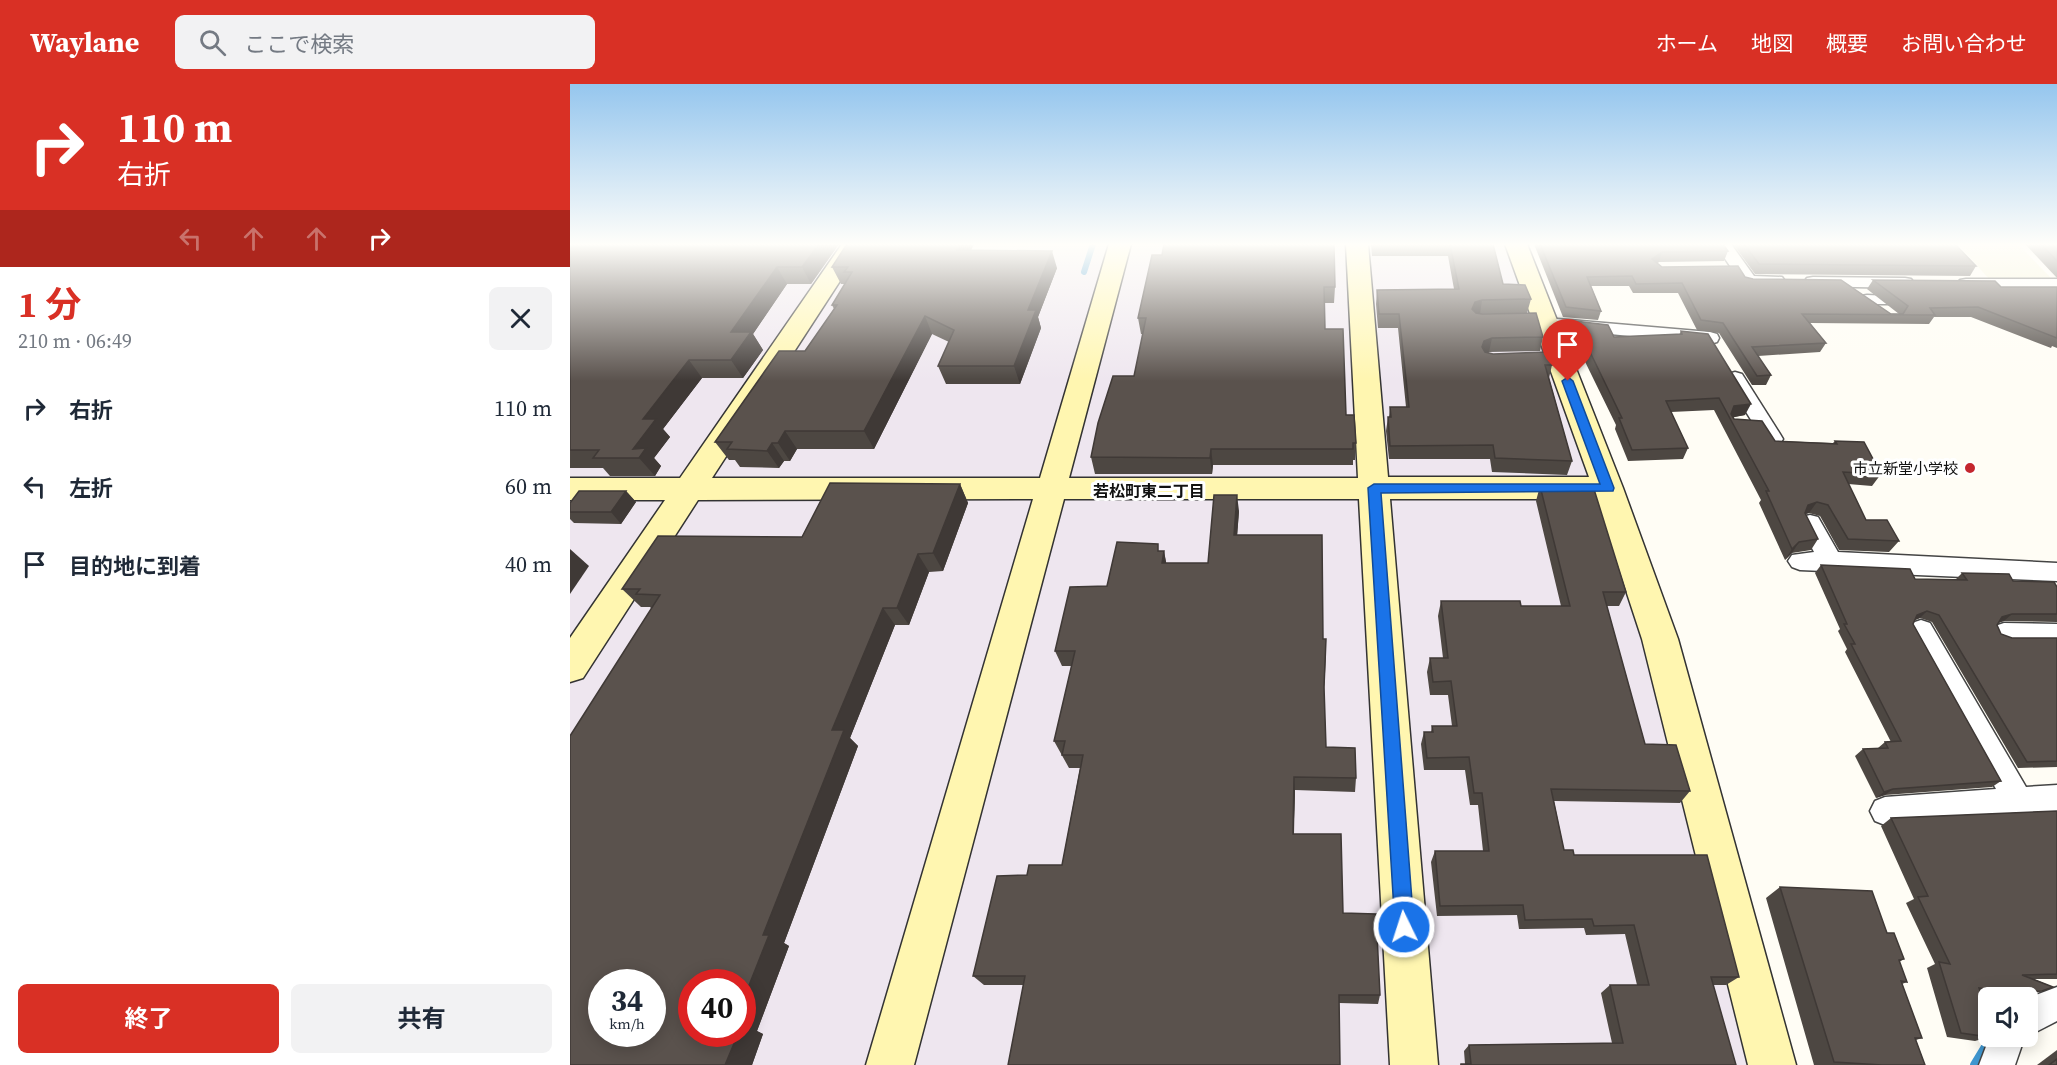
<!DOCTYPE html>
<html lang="ja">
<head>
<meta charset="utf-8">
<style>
	body { margin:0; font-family:"Source Serif 4","Noto Sans JP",serif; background:#f2f2f3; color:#1f2937; height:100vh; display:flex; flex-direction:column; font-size:22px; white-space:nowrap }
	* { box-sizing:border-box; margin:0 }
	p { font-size:20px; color:#747a83 }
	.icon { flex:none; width:33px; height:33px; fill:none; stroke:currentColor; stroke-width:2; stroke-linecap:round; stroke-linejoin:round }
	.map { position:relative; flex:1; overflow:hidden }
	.panel { display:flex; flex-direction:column; background:#fff; width:570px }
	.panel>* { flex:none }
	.top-card { background:#d93025; color:#fff; overflow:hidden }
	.fabs { position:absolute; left:1408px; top:903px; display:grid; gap:12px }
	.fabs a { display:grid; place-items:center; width:60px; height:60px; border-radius:9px; background:#fff; box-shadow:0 3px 15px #0003; font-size:30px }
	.speed { position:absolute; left:18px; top:885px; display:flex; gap:12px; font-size:30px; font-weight:700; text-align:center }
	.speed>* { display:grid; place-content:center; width:78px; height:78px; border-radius:50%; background:#fff; box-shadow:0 3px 15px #0003; line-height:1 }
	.speed small { font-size:15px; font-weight:400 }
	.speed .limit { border:9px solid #d22; background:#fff; color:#111 }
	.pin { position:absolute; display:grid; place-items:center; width:51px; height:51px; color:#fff; margin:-62px -26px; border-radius:50% 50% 50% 0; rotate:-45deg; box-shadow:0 0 6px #0007 }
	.pin .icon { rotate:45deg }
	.me { position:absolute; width:66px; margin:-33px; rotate:356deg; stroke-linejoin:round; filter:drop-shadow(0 0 4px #0008) }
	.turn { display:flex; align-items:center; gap:21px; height:126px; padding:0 18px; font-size:27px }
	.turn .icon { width:78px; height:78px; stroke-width:2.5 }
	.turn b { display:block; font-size:42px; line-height:51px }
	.lanes { display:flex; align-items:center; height:57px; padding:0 18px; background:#0003; justify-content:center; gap:30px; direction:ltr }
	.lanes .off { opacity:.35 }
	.round { display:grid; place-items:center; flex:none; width:63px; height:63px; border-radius:9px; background:#f2f2f3 }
	.overview { display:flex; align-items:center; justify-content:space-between; height:102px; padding:0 18px }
	h1 { font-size:36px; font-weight:700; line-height:45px; color:#d93025 }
	.action { display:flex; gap:12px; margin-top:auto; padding:12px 18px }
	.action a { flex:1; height:69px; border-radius:9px; background:#d93025; color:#fff; font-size:24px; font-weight:700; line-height:69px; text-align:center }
	.action a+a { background:#f2f2f3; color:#1f2937 }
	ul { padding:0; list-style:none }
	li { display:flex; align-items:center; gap:18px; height:78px; padding:0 18px }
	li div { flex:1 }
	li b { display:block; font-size:22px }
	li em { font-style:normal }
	header { display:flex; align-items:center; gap:36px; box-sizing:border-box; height:84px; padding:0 30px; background:#d93025; color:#fff }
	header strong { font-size:28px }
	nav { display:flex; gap:33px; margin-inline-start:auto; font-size:21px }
	.search { width:420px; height:54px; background:#f2f2f3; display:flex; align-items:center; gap:15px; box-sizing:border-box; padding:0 21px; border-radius:9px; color:#747a83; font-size:22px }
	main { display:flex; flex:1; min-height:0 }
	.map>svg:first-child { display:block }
</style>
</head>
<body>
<header>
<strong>Waylane</strong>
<div class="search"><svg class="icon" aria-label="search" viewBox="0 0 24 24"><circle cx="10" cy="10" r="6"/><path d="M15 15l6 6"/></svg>ここで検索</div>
<nav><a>ホーム</a><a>地図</a><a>概要</a><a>お問い合わせ</a></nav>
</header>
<main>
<section class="panel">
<div class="top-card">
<div class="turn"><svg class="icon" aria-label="right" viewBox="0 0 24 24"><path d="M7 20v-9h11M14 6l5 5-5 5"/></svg><div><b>110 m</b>右折</div></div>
<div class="lanes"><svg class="icon off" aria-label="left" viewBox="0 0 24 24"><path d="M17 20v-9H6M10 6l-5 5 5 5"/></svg><svg class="icon off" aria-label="ahead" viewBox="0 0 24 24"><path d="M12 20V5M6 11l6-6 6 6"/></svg><svg class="icon off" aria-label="ahead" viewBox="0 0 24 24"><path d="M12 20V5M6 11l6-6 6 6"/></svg><svg class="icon" aria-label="right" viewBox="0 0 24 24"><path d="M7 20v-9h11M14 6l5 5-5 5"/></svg></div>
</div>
<div class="overview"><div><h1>1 分</h1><p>210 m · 06:49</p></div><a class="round"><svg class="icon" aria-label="close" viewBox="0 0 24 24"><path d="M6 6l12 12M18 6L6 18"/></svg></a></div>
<ul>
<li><svg class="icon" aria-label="right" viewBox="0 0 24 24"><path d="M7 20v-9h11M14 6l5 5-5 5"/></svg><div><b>右折</b></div><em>110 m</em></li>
<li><svg class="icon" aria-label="left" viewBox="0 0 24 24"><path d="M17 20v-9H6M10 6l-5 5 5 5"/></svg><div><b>左折</b></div><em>60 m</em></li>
<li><svg class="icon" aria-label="arrive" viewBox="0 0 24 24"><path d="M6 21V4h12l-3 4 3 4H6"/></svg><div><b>目的地に到着</b></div><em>40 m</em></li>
</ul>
<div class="action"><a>終了</a><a>共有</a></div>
</section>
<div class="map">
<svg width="1487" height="981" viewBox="0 0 1487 981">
	<rect width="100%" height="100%" fill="#fffdf5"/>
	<!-- industrial -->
	<path fill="#eee6ef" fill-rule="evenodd" d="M0,160H942L970,232L1083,562L1191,981H0ZM32,898H82V950H32ZM122,898H172V950H122Z"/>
	<!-- farmland -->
	<path fill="#f6f3d4" d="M1388,160H1448L1483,196L1419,195Z"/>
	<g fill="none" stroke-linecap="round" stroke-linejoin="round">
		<!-- stream-far1 -->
		<path stroke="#3f96cf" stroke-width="6" d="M514,188L523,160"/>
		<!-- stream -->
		<path stroke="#3f96cf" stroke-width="10" d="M1405,981L1422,953"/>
		<defs>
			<g id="street">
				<path d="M1145,160H1161L1184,192L1212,193L1215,197L1212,201H1173Z"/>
				<path d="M1243,193L1335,194L1341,195L1344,199L1341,203L1335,204L1237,202L1234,198L1237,194Z"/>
				<path d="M1396,195H1487V205L1390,204L1387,200L1390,196Z"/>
				<path d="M1297,211L1321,212L1324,216L1321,220H1291L1288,216L1291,212Z"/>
				<path d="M976,234L1140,248L1147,250L1149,254L1147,258L1140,260L970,243L967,239L970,235Z"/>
				<path d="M1165,288L1172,290L1210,350L1213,355L1210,360L1203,362L1196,360L1155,294L1158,290Z"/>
				<path d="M1240,431L1248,433L1268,468L1487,479V497L1230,486L1222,483L1218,477L1222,471L1244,468L1229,439L1232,433Z"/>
				<path d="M1351,536L1360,539L1456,703L1487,701V729L1315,741L1305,737L1300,727L1305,717L1315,713L1426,705L1338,546L1342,539Z"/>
				<path d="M1434,539L1487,540V560L1434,559L1425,556L1421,549L1425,542Z"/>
				<path d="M1487,903V937L1458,952V914Z"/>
				<path d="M1420,952H1455L1445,981H1409Z"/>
			</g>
			<path id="secondary" d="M272,160H294L142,394H470L539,160H561L499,394H788L776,160H798L818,393H1019L935,160H957L1053,404L1108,555L1226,981H1178L1072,555L1026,415H820L868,981H820L789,415H494L344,981H296L463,415L128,416L13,594L0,598V554L95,416H0V394H110Z"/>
		</defs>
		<!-- street casing -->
		<use href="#street" stroke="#444" stroke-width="3"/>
		<!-- secondary casing -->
		<use href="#secondary" stroke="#333" stroke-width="3"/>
		<!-- street -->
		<use href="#street" fill="#fff" fill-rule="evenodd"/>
		<!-- secondary -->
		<use href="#secondary" fill="#fff6b0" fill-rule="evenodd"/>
	</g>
	<!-- wall -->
	<g fill="#4d4742">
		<path d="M0,160H269L241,200H217L183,250L193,266L173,294H132L93,345L100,353L84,374L91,382L85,392H40L33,384H0Z"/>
		<path d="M801,160H923L933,200L961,215L957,229L909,230L973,253L970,267L919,268L917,269L982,281L979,294L1002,377L997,391L922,388L920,375H819L816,347L818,333H819L820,323H836L828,244H808L806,220L807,206L884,205L878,172H802Z"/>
		<path d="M964,160H1153L1158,167L1154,177L1089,178L1087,179L1092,183L1175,193L1321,230H1329L1297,205L1303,196L1431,203H1487V264L1482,262L1481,264L1401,233H1364L1359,240L1240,239L1256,259L1250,268L1188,272L1201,291L1196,301H1182L1149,249L1127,246L1108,209H1063L1059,202H1021L1031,227L1028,236L993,233Z"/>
		<path d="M1163,160H1385L1406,182L1400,192L1185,190Z"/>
		<path d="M1455,160H1487V194Z"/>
		<path d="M401,166L487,184L468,233L471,244L450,300H376L368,282L379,258L362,250L304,365H227L220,377H214L209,384L170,383L165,376H159L145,358L235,267L264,225L262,221L275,200H271L262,183Z"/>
		<path d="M582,171L765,203L764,219H755V245L776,331L786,359L785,376H783V381H643L642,390H525L521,373L564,292L573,250H571L568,234Z"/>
		<path d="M1005,237L1044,253L1109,251L1111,247L1175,331L1163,333L1164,335L1205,357L1263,359L1265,357L1311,390L1302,402L1278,400L1296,436L1329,457L1319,468L1269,466L1250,432L1239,429L1235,430L1248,455L1241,466L1222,469L1215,476L1189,419L1191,416L1144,326L1101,328L1118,364L1113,375L1058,377L1045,345L1046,341L1001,249Z"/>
		<path d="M390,400L398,419L373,487L359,488L339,541H325L280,654L288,662L214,859L219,862L187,947L193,950L182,981H0L81,524L80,523H71L52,505L232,453Z"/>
		<path d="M970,402L1056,508L1049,522H1037L1075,660L1120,707L1110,719L984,717L994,766L1004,771L1169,893L1156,901H1143L1166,981H890L891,980H895L894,967L899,961L1042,959L1031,909L1040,901H1067L1055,850L1016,851L1014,844L949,845L947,831L867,832L861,778L865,767H913L908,721H900L895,686H854L851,660L854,648H861L862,642H882L878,611H860L857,588L860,574H873L868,532L871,517L951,522H991L966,417Z"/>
		<path d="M56,407L66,418L51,440L4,439L0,435V419Z"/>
		<path d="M669,427L667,451L753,555L756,570L754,609L756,663L786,694L785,708L725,706L724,750L773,829L810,911L808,920L769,919L453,901H414L403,892L457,791L492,781L510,684H499L484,657L502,582H492L485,567L537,502L590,467H594L596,479H638Z"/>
		<path d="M1251,481L1345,495L1385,496L1392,489L1487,503V538L1434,537L1428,539L1427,541L1431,550L1442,554H1487V683L1448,684L1362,538L1350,534L1345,536L1343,540L1431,697L1422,703L1315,711L1306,714L1285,672L1293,665L1308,664L1315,658H1321L1275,568L1277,565L1268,547L1270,545L1245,489Z"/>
		<path d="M1487,727V895H1464L1483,903L1457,912L1422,914L1412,912L1419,935L1414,937L1419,953L1405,957L1377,953L1357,884L1365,880L1336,819L1344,815L1311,742L1321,734Z"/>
		<path d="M1210,803L1317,849L1334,875L1329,878L1337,898L1332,900L1352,954L1346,956L1355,981H1244L1196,814Z"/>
		<path d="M1487,966V981H1467Z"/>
	</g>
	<!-- shaded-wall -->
	<g fill="#3f3936">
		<path d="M249,160H269L241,200L232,183Z"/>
		<path d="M390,160H404L393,184L387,166Z"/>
		<path d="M482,167L487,184L468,233L471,244L450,300L444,282L458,226Z"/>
		<path d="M1092,168L1089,178L1079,184L1082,175Z"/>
		<path d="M207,183L217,200L183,250L193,266L173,294L161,276V248Z"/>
		<path d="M912,216L910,230L902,232V225L905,218Z"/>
		<path d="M355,232L362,250L304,365L294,347Z"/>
		<path d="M922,254L919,268L911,271L912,263L914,257Z"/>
		<path d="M119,276L132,294L93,345L100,353L84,374L91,382L85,392L69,374L63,365L73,335Z"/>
		<path d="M1181,320L1175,331L1160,334L1164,322Z"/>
		<path d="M215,347L227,365L220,377L208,359Z"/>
		<path d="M202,359L214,377L209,384L197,367Z"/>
		<path d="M641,365L643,381L642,390L640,374Z"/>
		<path d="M390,400L398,419L373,487L363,469Z"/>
		<path d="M56,407L66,418L51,440L41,428Z"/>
		<path d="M667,411L669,427L666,467L664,451Z"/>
		<path d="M1247,418L1239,429L1230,432L1238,421Z"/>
		<path d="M1229,458L1222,469L1215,476L1222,465Z"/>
		<path d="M0,465L19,482L0,510Z"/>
		<path d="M594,467L597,483L592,479Z"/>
		<path d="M348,470L359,488L339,541L327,524Z"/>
		<path d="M313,524L325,541L280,654L288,662L214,859L219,862L187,947L193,950L182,981H155L168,950H172V919L193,851L262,646Z"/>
		<path d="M1357,527L1350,534L1340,538L1347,531Z"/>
		<path d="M1442,530L1434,537L1424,540L1432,533Z"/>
		<path d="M724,693L725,706L723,762V750Z"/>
		<path d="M1323,705L1315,711L1306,714L1314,708Z"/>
	</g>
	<!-- building -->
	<g fill="#5a524d" stroke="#3f3936" stroke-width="1.5" fill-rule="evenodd">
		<path d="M0,160H249L232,183H207L161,248H181L161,276H119L73,335H86L63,365L76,364L69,374H23L29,366H0Z"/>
		<path d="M277,160H390L387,166L482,167L458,226H466L444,282H368L384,246L355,232L294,347H215L208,359H202L197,367L157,365L162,358H145L209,267H235L267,221H262L282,188H274L278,183H262Z"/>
		<path d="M594,160H764L765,203H754L755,245H773L776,331H784L786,359H783V365H641L640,374L521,373L528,339L543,292H564L576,234H568L582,171H592Z"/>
		<path d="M880,160H923L933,200L955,201L961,215L912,216L905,218L902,225L906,229L912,230L966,229L973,253L922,254L914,257L912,263L915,268L923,270L978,268L982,281H975L1002,377L925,374L923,361L820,362L818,333H821L820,323H839L829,230H809L807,206L889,205Z"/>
		<path d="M970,160H1153L1158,167L1092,168L1082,175L1092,183L1168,182L1175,193L1183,195L1271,196L1321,230H1333L1338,222L1303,196L1425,197L1431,203H1487V254L1408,223L1360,224L1365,231L1232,230L1256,259L1182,263L1201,291L1187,292L1153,239L1131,236L1112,199L1066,200L1062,192L1017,193L1031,227L996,223Z"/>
		<path d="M1174,160H1385L1406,182L1189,180Z"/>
		<path d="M1471,160H1487V177Z"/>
		<path d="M1005,237L1038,241L1044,253L1112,250L1111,247L1138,250L1181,320L1164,322L1161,330L1164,335L1192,337L1205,357L1267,360L1265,357L1294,358L1311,390L1273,388L1296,436H1317L1329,457L1278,455L1258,421L1247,418L1238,421L1235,429L1248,455L1229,458L1222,465L1196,407H1199L1149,314L1096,317L1118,364L1062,366L1049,334H1052Z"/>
		<path d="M260,399L390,400L363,469L348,470L327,524H313L262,646H274L193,851H199L172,919V898H122V950H168L155,981H0V652L90,511L66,510L70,505H52L88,452L232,453ZM32,898H82V950H32Z"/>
		<path d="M970,402H1023L1056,508H1033L1075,660L1106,661L1120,707L981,705L994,766H1003L1004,771H1137L1169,893H1141L1166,981H891V980H901L899,961L1053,959L1040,901H1079L1064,841L1024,842L1022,835L955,836L953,821L870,822L865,767H919L912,709H904L899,673L857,674L854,648H863L862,642H887L881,597L863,598L860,574H878L871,517H950L951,522H1000Z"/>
		<path d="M9,407H56L41,428H0V419Z"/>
		<path d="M644,411H667L664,451H752L753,555H756L754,603L756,663L785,664L786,694L724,693L723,750H771L773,829L806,830L810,911H769L770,981H438L455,892H403L427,792L457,791L459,781H492L513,671H492L495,657H484L505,567H485L500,503L537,502L547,458L588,460V467H594L592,479H638Z"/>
		<path d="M1251,481L1340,485L1345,495L1397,496L1392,489L1439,490L1443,497L1484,498L1487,503V530H1442L1432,533L1427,541L1431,550L1442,554H1487V677L1457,678L1369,531L1357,527L1347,531L1343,540L1431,697L1323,705L1314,708L1293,665L1318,664L1315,658L1331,657L1281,560H1285L1274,540H1277Z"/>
		<path d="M1487,727V890L1452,891L1483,903L1472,907L1439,909L1409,904L1419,934V935L1413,934L1419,953L1391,949L1369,878L1380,880L1348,813L1358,812L1321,734Z"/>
		<path d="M1210,803L1302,807L1317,849H1324L1334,875L1329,876L1337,898L1331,897L1352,954H1345L1355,981H1312L1264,978Z"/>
		<path d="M1487,975V981H1479Z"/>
	</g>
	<!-- sky -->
	<linearGradient id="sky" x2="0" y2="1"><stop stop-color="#95c6ee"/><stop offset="0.54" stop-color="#fffefa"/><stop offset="1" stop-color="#fffefa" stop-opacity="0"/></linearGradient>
	<rect width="1487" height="297" fill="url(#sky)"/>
	<!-- route -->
	<path fill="#1a73e8" stroke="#114b97" stroke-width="1.5" d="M998,293L1003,297L1044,404L1043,407L811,409L844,843L841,849L834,852L828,849L825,843L798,404L804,400H1030L992,297Z"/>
	<!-- markers -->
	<circle fill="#c4262e" stroke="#fff" stroke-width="2" cx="1400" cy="384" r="6"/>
	<g text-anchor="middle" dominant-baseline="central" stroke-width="6" stroke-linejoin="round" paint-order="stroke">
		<!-- poi labels -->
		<g font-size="15" fill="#111" stroke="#fff" text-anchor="end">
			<text x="1388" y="384">市立新堂小学校</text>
		</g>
		<!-- neighbourhood labels -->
		<g font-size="16" font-weight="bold" fill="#111" stroke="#fff">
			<text x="579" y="407">若松町東二丁目</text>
		</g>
	</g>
</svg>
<div class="fabs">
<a><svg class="icon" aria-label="sound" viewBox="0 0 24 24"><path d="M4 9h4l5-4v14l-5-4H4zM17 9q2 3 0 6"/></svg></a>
</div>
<div class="speed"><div>34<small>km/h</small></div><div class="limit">40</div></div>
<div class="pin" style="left:998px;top:297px;background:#d93025"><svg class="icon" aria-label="arrive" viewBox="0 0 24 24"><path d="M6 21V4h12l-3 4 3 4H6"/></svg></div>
<svg class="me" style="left:834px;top:843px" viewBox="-20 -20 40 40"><circle r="17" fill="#1a73e8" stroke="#fff" stroke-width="3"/><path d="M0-11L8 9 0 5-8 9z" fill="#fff"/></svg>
</div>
</main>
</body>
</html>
